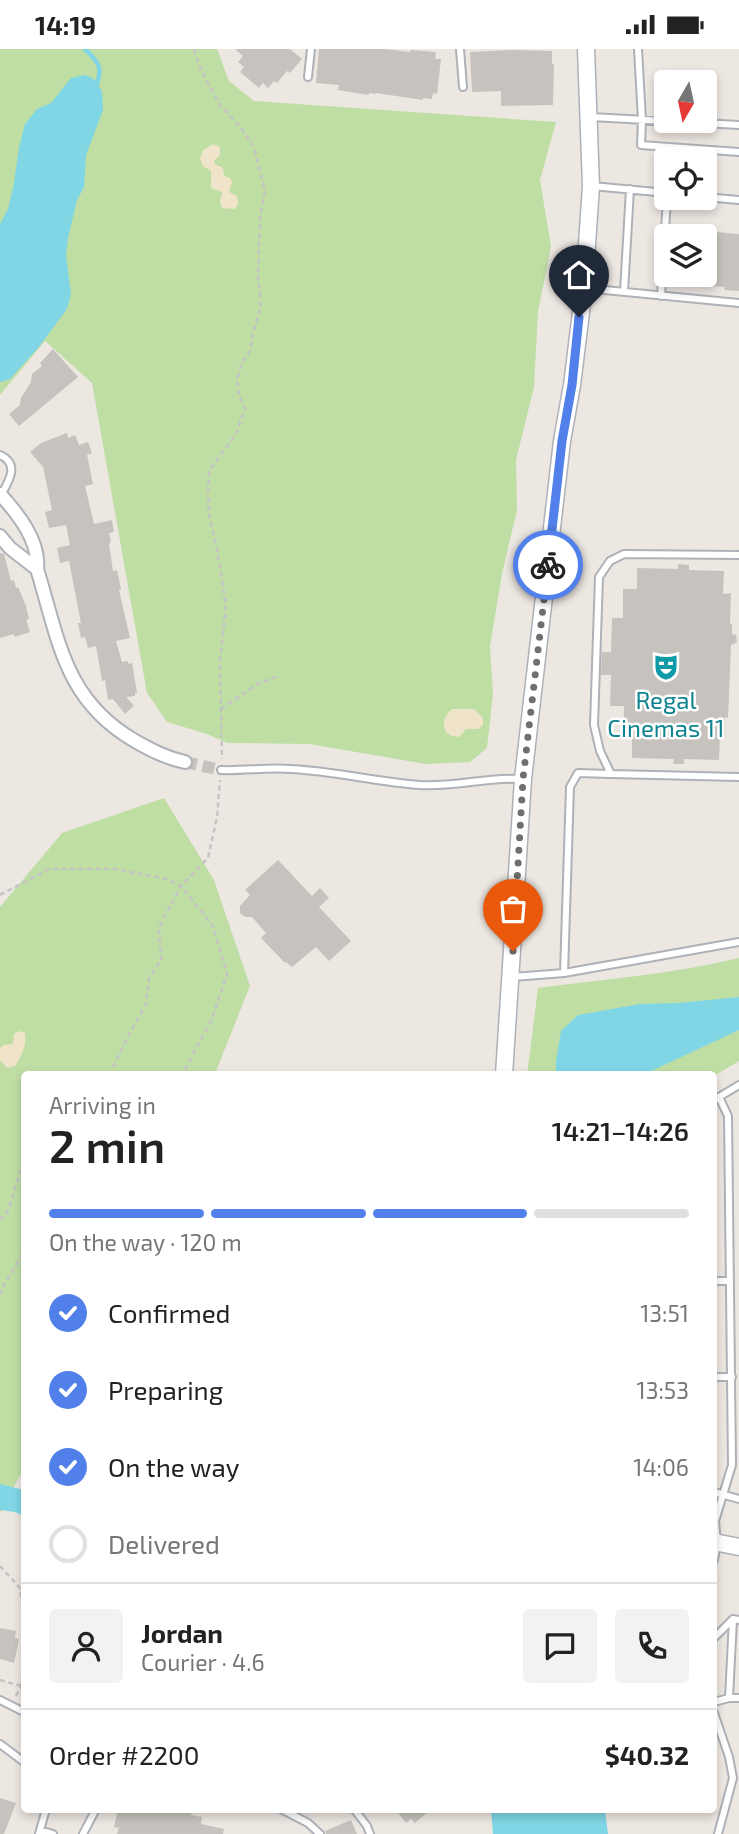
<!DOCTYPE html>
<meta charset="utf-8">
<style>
:root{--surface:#fff;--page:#f2f2f2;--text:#222;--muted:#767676;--line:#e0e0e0;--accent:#5280ea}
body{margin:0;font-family:"Exo 2",sans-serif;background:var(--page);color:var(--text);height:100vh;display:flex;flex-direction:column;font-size:26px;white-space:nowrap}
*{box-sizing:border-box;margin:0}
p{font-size:23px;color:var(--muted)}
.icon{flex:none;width:38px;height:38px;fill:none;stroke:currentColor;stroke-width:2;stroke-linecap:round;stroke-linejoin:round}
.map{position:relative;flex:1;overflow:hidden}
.side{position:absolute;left:21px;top:1022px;width:696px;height:742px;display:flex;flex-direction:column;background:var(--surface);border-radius:7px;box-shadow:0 4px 10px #0003}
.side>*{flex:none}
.needle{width:46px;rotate:189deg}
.tools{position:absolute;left:654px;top:21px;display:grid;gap:14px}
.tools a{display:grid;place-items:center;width:63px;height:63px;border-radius:7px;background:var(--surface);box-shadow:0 4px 10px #0003;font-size:35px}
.pin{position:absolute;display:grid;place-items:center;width:60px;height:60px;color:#fff;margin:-72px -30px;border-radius:50% 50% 50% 0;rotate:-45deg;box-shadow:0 0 7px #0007}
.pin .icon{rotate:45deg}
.courier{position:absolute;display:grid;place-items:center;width:70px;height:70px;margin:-35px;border:5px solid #5280ea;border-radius:50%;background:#fff;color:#222;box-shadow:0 2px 9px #0007}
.summary em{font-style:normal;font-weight:600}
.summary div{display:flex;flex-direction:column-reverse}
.summary{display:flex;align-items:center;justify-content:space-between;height:119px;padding:0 28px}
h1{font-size:46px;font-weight:600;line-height:52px}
.bar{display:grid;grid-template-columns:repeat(4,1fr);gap:10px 7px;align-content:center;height:84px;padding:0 28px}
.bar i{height:9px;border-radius:5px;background:var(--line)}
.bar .on{background:var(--accent)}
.bar p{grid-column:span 4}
.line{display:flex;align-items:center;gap:18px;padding:0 28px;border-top:2px solid var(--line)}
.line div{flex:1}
.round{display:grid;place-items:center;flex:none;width:74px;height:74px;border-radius:7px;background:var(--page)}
ol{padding:0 28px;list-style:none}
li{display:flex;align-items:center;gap:21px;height:77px}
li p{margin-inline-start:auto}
li .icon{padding:7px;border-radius:50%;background:var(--accent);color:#fff;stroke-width:4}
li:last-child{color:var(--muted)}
li i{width:38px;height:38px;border:4px solid var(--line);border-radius:50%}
.status{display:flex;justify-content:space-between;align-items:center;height:49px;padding:0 35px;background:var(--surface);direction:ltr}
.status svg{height:19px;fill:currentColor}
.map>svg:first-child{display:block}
.green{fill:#bfdea4}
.sand{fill:#efe4c9}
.water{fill:#80d6e5}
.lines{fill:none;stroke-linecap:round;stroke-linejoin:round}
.stream{stroke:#80d6e5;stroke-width:4.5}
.building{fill:#c6c2bd}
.minor-tunnel{stroke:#c7c2be;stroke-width:12;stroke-dasharray:12 6;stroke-linecap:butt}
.service-casing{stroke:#aeb1b8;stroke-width:10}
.minor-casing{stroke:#aeb1b8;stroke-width:16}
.tertiary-casing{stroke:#aeb1b8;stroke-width:19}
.path{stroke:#c4c4c4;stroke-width:2.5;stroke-dasharray:5 3.5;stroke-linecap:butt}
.service{stroke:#fff;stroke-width:6}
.minor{stroke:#fff;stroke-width:12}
.tertiary{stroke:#fff;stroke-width:16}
.done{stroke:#716f6d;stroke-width:7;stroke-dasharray:0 12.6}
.route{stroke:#5280ea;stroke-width:9}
.labels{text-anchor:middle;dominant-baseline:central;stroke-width:5;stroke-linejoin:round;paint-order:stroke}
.culture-label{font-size:24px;fill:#0d838f;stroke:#fff}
</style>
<div class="status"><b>14:19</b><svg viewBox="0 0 49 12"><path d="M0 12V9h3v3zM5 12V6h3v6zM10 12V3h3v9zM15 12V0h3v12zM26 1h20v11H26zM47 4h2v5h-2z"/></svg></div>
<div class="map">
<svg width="739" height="1785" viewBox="0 0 739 1785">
<rect width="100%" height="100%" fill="#ede7e2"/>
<path class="green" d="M0 0H217L229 32 254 52 556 73 540 131 551 198 538 263 534 338 516 411 517 461 502 525 490 597 493 645 487 699 470 713 426 715 309 695 227 694 207 685 167 673 147 644 92 334 45 292 0 346Z
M164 749 214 831 250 937 215 1025 24 1026V1419L0 1464V858L62 784Z
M739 909V1012L714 1027V1026H527L538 939C605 930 673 925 739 909Z"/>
<path class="sand" d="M213 95 220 98V106L214 112 215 115 223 119 224 127 230 129 232 133 229 143 237 147 238 155 235 160 222 159 220 152 222 143 211 139V122L203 117 200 110 203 101Z
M452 660H474L483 669V676L478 680H466L459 688 452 687 447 684C441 675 444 667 452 660Z
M20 982 25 984C27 996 21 1008 15 1017L7 1019 0 1011V999L4 996 13 995 14 985Z"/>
<path class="water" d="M85 26 94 30 102 42 103 61 86 106 84 138 77 151 68 189 66 206 71 245 67 260 38 299 10 330 0 333V175L8 160 14 134 19 98 25 75 37 60 51 54 71 29Z
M739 948V981L645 1025H556V1012L561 982 578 966 640 955 678 954Z
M0 1435 24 1441V1467L15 1463 0 1461Z
M491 1761H605L608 1785H493Z"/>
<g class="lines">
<path class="stream" d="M85 0C101 16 103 19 95 41"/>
</g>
<path class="building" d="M235 0H290L302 10 290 24 287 22 277 34 274 32 268 39 263 34 259 39 240 23 244 18 238 13 243 7Z
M319 0H385L410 3V1L436 3 435 10H441L437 45 433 44 432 50 423 49V51L376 44V45L369 44V46L338 41 339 36 316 34Z
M512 1 552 2V15H554L553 56 501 57V42L472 43 470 3Z
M705 182 739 185V242L724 241 725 238 674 234V226H705Z
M53 300 78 328 19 377 9 365 20 356 21 349 31 333 32 325 42 317 40 314Z
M67 384 68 389 75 386 79 396 88 393 92 404 87 406 93 435 85 437 94 475 112 471 114 483 109 484 111 492 109 495 113 522 117 521 121 540 119 541 130 589 116 592 122 613 128 612V615L132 614 137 644H135V647L126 648 134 657 125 665 113 650 108 651 105 631 102 632 96 597 88 599 85 588 81 589 78 574H81L69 512 60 514 57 499 70 496 66 476 49 479 45 463 52 461 43 418 30 403 41 394Z
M0 504 4 505 11 532 14 531 16 539 18 538 26 557 29 570 26 571 30 583 15 588 14 585 0 589Z
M678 515 689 516V521L724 522 723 545 731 544 730 575H732V585L736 586 737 593 731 596 728 669 725 668V688H720L719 711 684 710V715H673L674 710 632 709V688H623L624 657H610L611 626H601L602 603H611L612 569H623V540H637V519L678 520Z
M278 811 312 847 320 839 329 849 319 858 351 892 329 912 316 898 292 918 286 913 285 914 261 889 266 884 252 868H245L240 864V857L250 846 245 841Z
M0 1579 16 1582 15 1589 19 1590 14 1614 0 1610Z
M0 1749 16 1754 4 1785H0Z
M118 1760 192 1762 191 1766 202 1768 201 1775 224 1780 223 1785H117L119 1779 114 1778Z
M395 1760H431L415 1774 411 1770 406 1774Z
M351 1771 357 1785H326L325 1782Z"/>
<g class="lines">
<path class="minor-tunnel" d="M185 713 221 721"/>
<defs>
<path id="service" d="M460 0 463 38
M638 0 642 71 641 96 739 103
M308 28 311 0
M591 68 739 76
M592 137 667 144
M705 148 739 151
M584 239 739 254
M624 243 630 140
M661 247 667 149
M0 406C20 415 9 432 1 446
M739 506 624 505 610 512 599 528 594 676 600 702 611 725 739 728
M221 721C244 722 268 718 291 720 334 722 377 733 420 736 454 738 488 728 522 730
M564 924 570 738 578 724 611 725
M513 928 564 924 739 893
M714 1051 739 1036
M714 1232H730
M714 1328H732
M714 1443 739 1450
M714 1511 717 1494 715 1472 732 1416 728 1067 719 1048
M714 1589 733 1570 739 1571
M729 1649 733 1570
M0 1651 24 1663
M714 1653 729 1649H739
M714 1664 729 1708 733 1729 718 1785
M0 1695 24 1713
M281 1760 308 1774 320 1785
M354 1760 367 1777 370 1785
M40 1781 53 1785
M39 1785 46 1760
M83 1785 96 1760"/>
<path id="minor" d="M0 445C18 465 40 492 37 520 59 591 64 651 135 692 151 701 166 709 185 713
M0 487 10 499 37 520"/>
<path id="tertiary" d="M504 1026 523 730 562 392 572 336 584 239 591 137 586 0
M714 1493 739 1498"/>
</defs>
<use href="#service" class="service-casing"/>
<use href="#minor" class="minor-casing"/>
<use href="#tertiary" class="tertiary-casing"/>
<path class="path" d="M194 0 201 21 220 56 241 79 254 98 265 142 260 166 258 227 261 257 253 284 250 302 242 313 237 330 239 346 245 359 236 385 209 422 208 445 209 466 216 495 226 556 220 611 222 710
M221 660 259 634 278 627
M0 846 49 820H115L167 830 181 837 213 877 227 925 212 970 182 1026
M110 1026 124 995 146 955 149 929 161 911 159 878 181 837 208 809 217 768 220 731
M0 1171 8 1162 24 1110
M0 1246 1 1241 24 1203
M0 1517 20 1539 24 1568
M0 1631 21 1637
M16 1647 21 1637 24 1614"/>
<use href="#service" class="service"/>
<use href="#minor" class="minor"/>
<use href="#tertiary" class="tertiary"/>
</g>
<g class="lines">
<path class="done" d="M513 902 523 730 548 516"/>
<path class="route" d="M548 516 562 392 572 336 579 268"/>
</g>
<defs>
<symbol id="theatre-bare" viewBox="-9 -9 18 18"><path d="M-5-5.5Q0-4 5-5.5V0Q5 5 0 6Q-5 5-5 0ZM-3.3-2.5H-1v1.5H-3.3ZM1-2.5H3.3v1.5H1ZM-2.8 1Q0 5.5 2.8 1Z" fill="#0f9aa8" stroke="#fff" stroke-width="2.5" paint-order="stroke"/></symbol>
</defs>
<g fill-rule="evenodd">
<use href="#theatre-bare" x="647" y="599" width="38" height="38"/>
</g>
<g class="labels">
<g class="culture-label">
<text x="666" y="650">Regal<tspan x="666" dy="28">Cinemas 11</tspan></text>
</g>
</g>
</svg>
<div class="tools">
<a><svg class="needle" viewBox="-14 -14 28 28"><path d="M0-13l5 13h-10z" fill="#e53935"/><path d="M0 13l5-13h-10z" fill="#767676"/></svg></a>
<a><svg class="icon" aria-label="locate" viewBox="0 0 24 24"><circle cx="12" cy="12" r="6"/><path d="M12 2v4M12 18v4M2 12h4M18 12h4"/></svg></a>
<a><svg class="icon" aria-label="layers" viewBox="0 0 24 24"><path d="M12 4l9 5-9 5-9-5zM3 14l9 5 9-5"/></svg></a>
</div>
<div class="pin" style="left:513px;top:902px;background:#ea580c"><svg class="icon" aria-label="bag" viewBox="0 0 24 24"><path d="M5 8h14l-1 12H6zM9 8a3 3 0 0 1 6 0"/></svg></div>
<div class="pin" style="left:579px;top:268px;background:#1f2937"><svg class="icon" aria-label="home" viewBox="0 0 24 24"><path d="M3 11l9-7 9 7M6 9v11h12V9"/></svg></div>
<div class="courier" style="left:548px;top:516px"><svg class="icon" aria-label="bike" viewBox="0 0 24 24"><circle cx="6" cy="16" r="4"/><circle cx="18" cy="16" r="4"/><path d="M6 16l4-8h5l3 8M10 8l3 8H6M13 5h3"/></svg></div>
<section class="side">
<div class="summary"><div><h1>2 min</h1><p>Arriving in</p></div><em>14:21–14:26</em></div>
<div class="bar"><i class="on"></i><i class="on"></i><i class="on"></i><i></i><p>On the way · 120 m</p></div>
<ol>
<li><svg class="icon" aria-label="check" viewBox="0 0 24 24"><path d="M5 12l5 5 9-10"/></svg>Confirmed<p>13:51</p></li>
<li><svg class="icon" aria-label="check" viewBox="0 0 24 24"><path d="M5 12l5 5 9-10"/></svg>Preparing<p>13:53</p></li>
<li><svg class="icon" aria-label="check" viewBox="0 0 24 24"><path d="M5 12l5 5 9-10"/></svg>On the way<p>14:06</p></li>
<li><i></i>Delivered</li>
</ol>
<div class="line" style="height:126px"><a class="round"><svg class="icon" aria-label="person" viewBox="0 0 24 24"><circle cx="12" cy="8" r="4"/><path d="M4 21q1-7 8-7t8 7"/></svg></a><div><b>Jordan</b><p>Courier · 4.6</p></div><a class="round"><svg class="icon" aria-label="chat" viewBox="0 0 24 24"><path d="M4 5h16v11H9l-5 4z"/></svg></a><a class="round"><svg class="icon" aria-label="phone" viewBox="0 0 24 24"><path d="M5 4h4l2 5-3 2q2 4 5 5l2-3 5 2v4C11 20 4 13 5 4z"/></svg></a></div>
<div class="line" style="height:91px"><div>Order #2200</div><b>$40.32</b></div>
</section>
</div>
